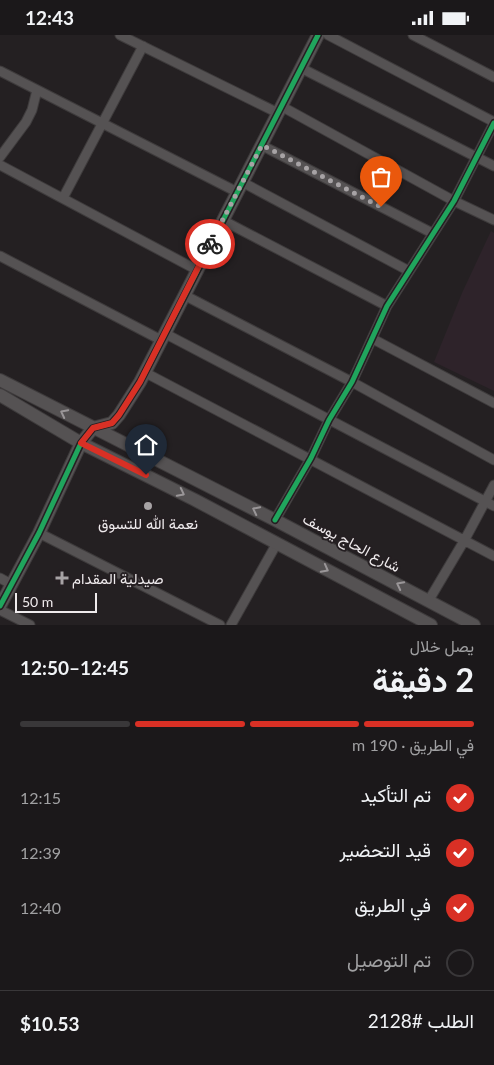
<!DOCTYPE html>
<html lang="ar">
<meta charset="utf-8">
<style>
:root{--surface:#1b181a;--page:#282527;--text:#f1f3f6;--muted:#a0a0a2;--line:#393739;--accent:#d93025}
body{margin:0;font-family:Lato,Vazirmatn,sans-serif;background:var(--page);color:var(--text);direction:rtl;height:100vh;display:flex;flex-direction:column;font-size:19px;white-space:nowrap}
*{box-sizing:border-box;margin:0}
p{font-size:16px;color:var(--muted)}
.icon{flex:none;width:28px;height:28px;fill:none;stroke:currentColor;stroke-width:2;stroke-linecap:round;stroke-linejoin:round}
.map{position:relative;height:590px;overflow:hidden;direction:ltr}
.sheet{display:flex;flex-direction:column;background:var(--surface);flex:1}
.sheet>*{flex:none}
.scale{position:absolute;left:15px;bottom:12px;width:82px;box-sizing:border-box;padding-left:5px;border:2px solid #eeeaec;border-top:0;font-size:14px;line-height:18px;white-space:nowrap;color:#eeeaec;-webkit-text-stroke:4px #251f22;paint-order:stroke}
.pin{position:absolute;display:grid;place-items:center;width:42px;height:42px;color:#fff;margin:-51px -21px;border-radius:50% 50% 50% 0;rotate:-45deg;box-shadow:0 0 5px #0007}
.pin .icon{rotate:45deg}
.courier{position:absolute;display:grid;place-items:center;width:50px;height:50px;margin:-25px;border:4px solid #d93025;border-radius:50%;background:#fff;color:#222;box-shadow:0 1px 6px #0007}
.summary em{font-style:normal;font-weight:700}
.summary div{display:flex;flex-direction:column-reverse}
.summary{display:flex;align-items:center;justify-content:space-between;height:85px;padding:0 20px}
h1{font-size:32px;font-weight:700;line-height:38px}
.bar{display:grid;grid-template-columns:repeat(4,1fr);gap:8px 5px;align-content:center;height:60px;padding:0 20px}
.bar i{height:6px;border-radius:4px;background:var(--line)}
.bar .selected{background:var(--accent)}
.bar p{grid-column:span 4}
.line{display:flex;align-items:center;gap:12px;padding:0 20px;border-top:1px solid var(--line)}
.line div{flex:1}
ol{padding:0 20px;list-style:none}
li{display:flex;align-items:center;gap:15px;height:55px}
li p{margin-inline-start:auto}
li .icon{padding:5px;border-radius:50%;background:var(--accent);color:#fff;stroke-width:4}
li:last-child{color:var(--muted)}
li i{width:28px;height:28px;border:2px solid var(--line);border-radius:50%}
.status{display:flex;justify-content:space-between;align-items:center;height:35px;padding:0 25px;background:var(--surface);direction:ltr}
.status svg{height:14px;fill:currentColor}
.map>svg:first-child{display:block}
.built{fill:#2e232a}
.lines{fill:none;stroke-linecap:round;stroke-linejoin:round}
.street-casing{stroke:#3e3b3c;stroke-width:11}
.secondary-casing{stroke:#3e3b3c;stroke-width:14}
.street{stroke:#555253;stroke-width:9}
.secondary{stroke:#555253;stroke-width:12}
.cycleway-casing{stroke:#251f22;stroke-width:8}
.cycleway{stroke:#20a55d;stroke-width:5}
.oneway{stroke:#9a9698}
.done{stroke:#a7a3a5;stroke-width:5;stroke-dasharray:0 9}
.route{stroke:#d93025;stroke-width:6}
.poi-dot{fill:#a7a3a5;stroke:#251f22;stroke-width:2}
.labels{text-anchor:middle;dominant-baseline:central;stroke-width:4;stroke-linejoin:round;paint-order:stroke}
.poi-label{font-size:15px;fill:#eeeaec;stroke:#251f22}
.street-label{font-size:15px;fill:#eeeaec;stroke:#251f22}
</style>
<div class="status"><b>12:43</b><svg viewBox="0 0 49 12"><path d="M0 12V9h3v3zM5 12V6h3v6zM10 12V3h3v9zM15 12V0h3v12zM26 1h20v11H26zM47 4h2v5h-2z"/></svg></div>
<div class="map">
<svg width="494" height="590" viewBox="0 0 494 590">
<rect width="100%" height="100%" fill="#242022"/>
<path class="built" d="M491 196 494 198V356L434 327 462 258Z"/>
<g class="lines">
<defs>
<path id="street" d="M120 0 278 78
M328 0 494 87
M413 0 494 42
M301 33 494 131
M0 36 237 157
M281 71 454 166 494 185
M261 110 432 198
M0 122 26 87 32 75 37 55
M0 130 197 235
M242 147 409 236
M63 163 143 11
M222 185 387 271
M0 221 161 305
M184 260 352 347 494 425
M164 298 494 471
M373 304 494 368
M144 337 494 521
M275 485 311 423 329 385 352 347 387 271 454 166 494 88
M39 498 220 590
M0 543 11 549
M429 565 464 506 494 450
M0 575 30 590
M231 590 277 508"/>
<path id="secondary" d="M0 345 275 485 474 590
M0 360 81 408 195 465 431 590
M0 571 39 498 81 408 93 393 112 388 119 380 140 347 318 0"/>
</defs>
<use href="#street" class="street-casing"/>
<use href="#secondary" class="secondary-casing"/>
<use href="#street" class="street"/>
<use href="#secondary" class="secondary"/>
<defs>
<path id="cycleway" d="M275 485 311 423 329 385 352 347 387 271 454 166 494 88
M0 571 39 498 81 408 93 393 112 388 119 380 140 347 318 0"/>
</defs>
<use href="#cycleway" class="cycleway-casing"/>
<use href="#cycleway" class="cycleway"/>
</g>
<defs><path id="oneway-chevron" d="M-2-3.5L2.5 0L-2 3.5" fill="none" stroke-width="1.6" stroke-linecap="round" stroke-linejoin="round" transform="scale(1.25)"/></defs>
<g class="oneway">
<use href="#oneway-chevron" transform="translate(64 378) rotate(-153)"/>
<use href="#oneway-chevron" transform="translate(181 458) rotate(27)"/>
<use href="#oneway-chevron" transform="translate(256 475) rotate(-153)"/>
<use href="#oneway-chevron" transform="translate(325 534) rotate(28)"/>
<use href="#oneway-chevron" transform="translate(400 550) rotate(-153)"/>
</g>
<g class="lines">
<path class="done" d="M210 209 262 110 381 172"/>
<path class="route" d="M146 440 81 408 93 393 112 388 119 380 140 347 210 209"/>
</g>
<g class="poi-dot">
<circle cx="148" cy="471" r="5"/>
<path d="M59.5 535.5h5v5h5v5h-5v5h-5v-5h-5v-5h5z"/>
</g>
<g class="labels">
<g class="poi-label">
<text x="148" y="488">نعمة الله للتسوق</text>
<text x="72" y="543" text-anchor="start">صيدلية المقدام</text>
</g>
<g class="street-label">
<text transform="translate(352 507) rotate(28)">شارع الحاج يوسف</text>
</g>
</g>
</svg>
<div class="scale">50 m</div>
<div class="pin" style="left:381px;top:172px;background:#ea580c"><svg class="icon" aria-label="bag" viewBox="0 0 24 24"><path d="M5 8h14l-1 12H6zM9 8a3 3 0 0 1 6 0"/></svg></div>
<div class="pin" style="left:146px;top:440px;background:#1f2937"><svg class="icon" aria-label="home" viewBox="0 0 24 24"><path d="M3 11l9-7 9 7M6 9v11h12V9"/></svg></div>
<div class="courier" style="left:210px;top:209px"><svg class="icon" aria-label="bike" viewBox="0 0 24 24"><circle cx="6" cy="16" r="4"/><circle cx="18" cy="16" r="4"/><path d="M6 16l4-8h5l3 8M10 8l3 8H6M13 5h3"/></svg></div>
</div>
<section class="sheet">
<div class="summary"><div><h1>2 دقيقة</h1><p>يصل خلال</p></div><em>12:45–12:50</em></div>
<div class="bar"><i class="selected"></i><i class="selected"></i><i class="selected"></i><i></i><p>في الطريق · 190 m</p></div>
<ol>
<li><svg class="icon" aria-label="check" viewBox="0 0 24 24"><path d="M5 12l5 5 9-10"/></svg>تم التأكيد<p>12:15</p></li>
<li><svg class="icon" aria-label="check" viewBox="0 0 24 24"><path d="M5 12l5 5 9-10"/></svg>قيد التحضير<p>12:39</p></li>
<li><svg class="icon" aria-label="check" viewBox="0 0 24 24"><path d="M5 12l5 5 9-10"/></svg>في الطريق<p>12:40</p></li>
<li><i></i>تم التوصيل</li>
</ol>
<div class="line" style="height:65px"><div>الطلب #2128</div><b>$10.53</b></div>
</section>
